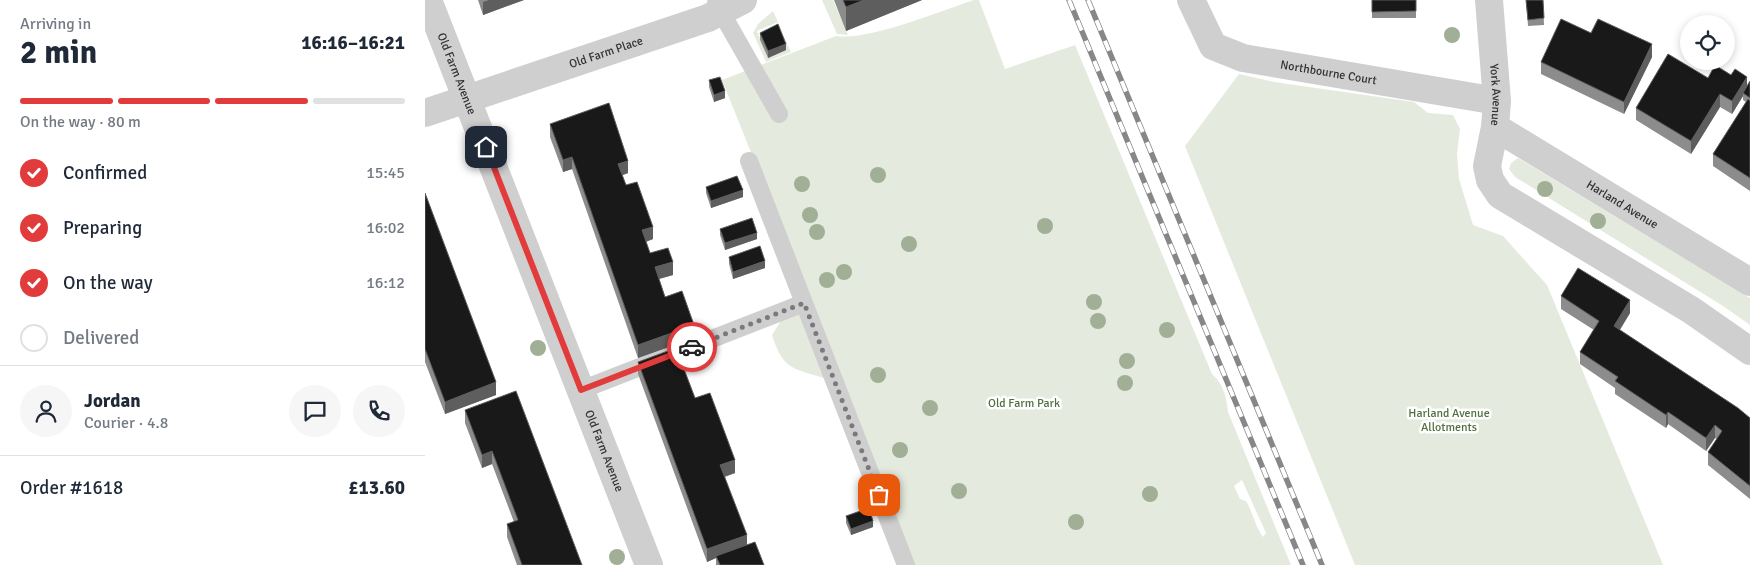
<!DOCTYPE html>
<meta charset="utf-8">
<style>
:root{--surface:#fff;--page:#f6f6f7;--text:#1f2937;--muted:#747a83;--line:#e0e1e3;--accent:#e23b3b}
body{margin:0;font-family:Signika,sans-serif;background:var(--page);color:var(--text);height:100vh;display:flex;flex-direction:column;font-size:19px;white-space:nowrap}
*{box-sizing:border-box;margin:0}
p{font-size:16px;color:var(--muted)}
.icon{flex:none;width:28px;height:28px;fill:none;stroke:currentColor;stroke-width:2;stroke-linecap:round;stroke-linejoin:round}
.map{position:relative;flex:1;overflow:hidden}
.panel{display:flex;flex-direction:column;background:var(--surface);width:425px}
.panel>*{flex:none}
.buttons{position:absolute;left:1255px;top:15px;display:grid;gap:10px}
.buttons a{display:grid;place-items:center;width:55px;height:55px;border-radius:50%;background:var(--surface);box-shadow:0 2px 8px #0003;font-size:25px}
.pin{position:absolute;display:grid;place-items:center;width:42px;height:42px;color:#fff;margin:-21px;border-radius:10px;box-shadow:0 2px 8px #0006}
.courier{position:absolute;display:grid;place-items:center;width:50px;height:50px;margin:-25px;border:4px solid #e23b3b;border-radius:50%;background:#fff;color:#222;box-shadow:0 1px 6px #0007}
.head em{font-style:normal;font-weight:800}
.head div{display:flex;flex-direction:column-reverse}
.head{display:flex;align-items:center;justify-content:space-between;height:85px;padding:0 20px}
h1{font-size:32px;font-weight:800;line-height:38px}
.bar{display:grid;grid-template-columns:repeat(4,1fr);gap:8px 5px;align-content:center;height:60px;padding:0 20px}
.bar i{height:6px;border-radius:4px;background:var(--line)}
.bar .active{background:var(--accent)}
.bar p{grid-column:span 4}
.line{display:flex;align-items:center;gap:12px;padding:0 20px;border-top:1px solid var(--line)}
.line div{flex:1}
.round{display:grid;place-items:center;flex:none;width:52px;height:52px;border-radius:26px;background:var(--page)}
ol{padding:0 20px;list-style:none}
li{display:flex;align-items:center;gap:15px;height:55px}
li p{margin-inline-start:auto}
li .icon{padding:5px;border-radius:50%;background:var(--accent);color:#fff;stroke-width:4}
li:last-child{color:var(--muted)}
li i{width:28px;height:28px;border:2px solid var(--line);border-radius:50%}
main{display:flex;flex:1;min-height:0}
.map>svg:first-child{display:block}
.green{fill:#e4ebde;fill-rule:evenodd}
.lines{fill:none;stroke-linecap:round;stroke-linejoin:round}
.service{stroke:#cfcfcf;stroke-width:18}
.minor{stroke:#cfcfcf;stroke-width:28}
.rail-casing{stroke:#878787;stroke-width:5.5}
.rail{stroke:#fff;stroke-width:4;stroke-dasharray:11;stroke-linecap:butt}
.tree{fill:#a0af95}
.wall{fill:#8c8c8c}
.shaded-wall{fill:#5e5e5e}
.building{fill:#191919;stroke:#5e5e5e}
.done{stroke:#7a7a7a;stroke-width:5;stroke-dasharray:0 9}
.route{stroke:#e23b3b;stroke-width:6}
.labels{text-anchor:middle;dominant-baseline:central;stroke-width:5;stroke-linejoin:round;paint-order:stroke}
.street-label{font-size:12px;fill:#323232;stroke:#fff}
.park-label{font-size:12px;fill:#526e3f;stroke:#fff}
</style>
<main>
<section class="panel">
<div class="head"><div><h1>2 min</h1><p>Arriving in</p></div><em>16:16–16:21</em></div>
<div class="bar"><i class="active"></i><i class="active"></i><i class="active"></i><i></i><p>On the way · 80 m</p></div>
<ol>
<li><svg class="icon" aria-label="check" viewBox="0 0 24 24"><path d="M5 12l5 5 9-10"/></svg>Confirmed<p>15:45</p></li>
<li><svg class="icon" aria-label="check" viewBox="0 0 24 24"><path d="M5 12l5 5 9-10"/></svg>Preparing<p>16:02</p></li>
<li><svg class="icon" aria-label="check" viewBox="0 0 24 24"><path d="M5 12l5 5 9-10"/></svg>On the way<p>16:12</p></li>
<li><i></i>Delivered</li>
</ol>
<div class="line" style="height:90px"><a class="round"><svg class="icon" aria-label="person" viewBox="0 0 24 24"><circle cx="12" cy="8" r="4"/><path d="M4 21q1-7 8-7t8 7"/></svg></a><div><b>Jordan</b><p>Courier · 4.8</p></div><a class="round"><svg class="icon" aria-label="chat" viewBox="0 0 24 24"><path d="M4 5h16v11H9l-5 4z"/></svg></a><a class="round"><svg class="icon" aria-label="phone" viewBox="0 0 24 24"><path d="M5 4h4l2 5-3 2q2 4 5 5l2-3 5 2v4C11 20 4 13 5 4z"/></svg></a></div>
<div class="line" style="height:65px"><div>Order #1618</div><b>£13.60</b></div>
</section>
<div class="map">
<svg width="1325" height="565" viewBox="0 0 1325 565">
<rect width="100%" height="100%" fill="#fff"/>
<path class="green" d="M397 0H408L423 35 412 34Z
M549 0H554L580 69 650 45 787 374C798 383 802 398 803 412L866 565H489L399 378C366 368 358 369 347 335L357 319 383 295 297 80 411 36C444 41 515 11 549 0ZM817 480 841 533 838 537C830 526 828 513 821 501L815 499 809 486Z
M348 11 353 22 332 31 343 58 354 34 357 33 366 52 341 62 328 33 333 24Z
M814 74 849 82 989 102 1003 113 1028 115 1035 129 1032 154 1034 179 1048 225 1078 236 1122 285 1238 565H930L760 146Z
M1093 158 1325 298V325L1298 306 1090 177 1084 169 1086 163Z"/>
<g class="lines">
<path class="service" d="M291 3 354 114
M379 303 481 565
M156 390 379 303 324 161"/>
<g class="minor">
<path id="s1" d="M3 0 224 565"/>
<path id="s2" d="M766 0 788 46 818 58 1072 101"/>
<path id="s3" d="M1064 0 1072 101 1070 127 1062 166 1065 180 1075 195 1266 310 1325 351"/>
<path id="s4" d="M0 113 283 18 318 0"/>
<path id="s5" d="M1070 127 1325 282"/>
</g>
<defs>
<path id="rail" d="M644 0 878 565
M663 0 897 565"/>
</defs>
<use href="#rail" class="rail-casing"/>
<use href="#rail" class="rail"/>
</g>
<g class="tree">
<circle cx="1027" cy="35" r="8"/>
<circle cx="453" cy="175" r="8"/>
<circle cx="377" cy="184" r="8"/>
<circle cx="1120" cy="189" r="8"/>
<circle cx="385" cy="215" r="8"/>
<circle cx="1173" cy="221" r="8"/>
<circle cx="620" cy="226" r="8"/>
<circle cx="392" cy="232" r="8"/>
<circle cx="484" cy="244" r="8"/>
<circle cx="419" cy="272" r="8"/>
<circle cx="402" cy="280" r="8"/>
<circle cx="669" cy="302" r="8"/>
<circle cx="673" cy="321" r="8"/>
<circle cx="742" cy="330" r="8"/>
<circle cx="113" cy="348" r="8"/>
<circle cx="702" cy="361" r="8"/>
<circle cx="453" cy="375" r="8"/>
<circle cx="700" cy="383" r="8"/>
<circle cx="505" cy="408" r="8"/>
<circle cx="475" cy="450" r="8"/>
<circle cx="534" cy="491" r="8"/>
<circle cx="725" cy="494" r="8"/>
<circle cx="651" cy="522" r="8"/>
<circle cx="192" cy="557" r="8"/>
</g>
<path class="wall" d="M53 0H99L58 15Z
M409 0H497L421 31Z
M947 0H991V18H947Z
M1101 0H1118L1119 25 1103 26Z
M335 33 361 50 343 58 335 40Z
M1227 57 1199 114 1116 74V62Z
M1306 75 1322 86 1325 81V191L1288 166V154L1321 102 1318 100V96L1307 114 1295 107 1266 154 1211 120V108L1283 78Z
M284 80 300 98 289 102 284 87Z
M125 124 203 173 197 175 201 185 228 239 221 242 225 253 248 275 234 279 240 297 269 338 213 358 147 169 138 172 125 137Z
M281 187 318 197 286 208 281 193Z
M0 193 71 395 20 414 0 362Z
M295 229 332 239 300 250 295 235Z
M304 257 340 268 308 279 304 264Z
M1136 296 1205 313 1195 330 1325 418V499L1283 465V452L1292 439 1290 438 1281 451 1243 424 1241 428 1190 394V388L1155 364V352L1169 330 1136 309Z
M213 362 270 398 310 473 300 477 322 545 339 565H291V558L282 562 213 374Z
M40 410 157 565H92L82 537V524L89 522 67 464 57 468 40 423Z
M421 516 448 527 426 535 421 523Z"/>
<path class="shaded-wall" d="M64 0H99L58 15V2Z
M439 0H497L421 31V7Z
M361 44V50L343 58V51Z
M1227 44V57L1199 114V102Z
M1322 77V89L1318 93V96L1307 114V101Z
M300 91V98L289 102V95Z
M1295 94V107L1266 154V141Z
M147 157V169L138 172V160Z
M203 161V173L193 177V164Z
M318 190V197L286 208V201Z
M228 227V239L217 243V230Z
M332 233V239L300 250V243Z
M340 261V268L308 279V272Z
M248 262V275L230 280V267Z
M1205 300V313L1189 339V326Z
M269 325V338L213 358V345Z
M71 382V395L20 414V402Z
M1243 412V424L1241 428V415Z
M1290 425V438L1281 451V438Z
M67 451V464L57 468V455Z
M310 460V473L295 478V465Z
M448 521V527L426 535V529Z
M322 535V548L291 556V558L282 562V549Z"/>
<path class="building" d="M418 0H439L421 7Z
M947 0H991V11L947 12Z
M1101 0H1118L1119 18 1103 20Z
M1136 19 1166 33 1173 19 1227 44 1199 102 1116 62Z
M353 24 361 44 343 51 335 33Z
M1243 54 1283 78 1290 65 1306 75 1310 69 1322 77 1307 101 1295 94 1266 141 1211 108Z
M295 77 300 91 289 95 284 80Z
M1325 81V98L1318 93Z
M1323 99 1325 101V178L1288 154Z
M184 103 203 161 193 164 201 185 212 182 228 227 217 230 225 253 243 248 248 262 230 267 240 297 257 291 269 325 213 345 147 157 138 160 125 124Z
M312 176 318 190 286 201 281 187Z
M0 193 71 382 20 402 0 349Z
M327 218 332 233 300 243 295 229Z
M335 246 340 261 308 272 304 257Z
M1153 268 1205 300 1189 326 1313 408 1325 418V486L1283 452 1297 431 1290 425 1281 438 1243 412 1241 415 1190 381 1193 377 1155 352 1174 321 1136 296Z
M251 348 270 398 285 393 310 460 295 465 322 535 282 549 213 362Z
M91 391 157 565H97L82 524 93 520 67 451 57 455 40 410Z
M444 508 448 521 426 529 421 516Z
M330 542 339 565H295L291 556Z"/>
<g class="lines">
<path class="done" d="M267 347 379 303 454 495"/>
<path class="route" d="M61 147 156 390 267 347"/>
</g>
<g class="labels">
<g class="street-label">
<text stroke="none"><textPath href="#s4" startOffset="191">Old Farm Place</textPath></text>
<text stroke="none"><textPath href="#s2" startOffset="170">Northbourne Court</textPath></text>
<text stroke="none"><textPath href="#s1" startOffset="79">Old Farm Avenue</textPath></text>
<text stroke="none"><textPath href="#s3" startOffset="95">York Avenue</textPath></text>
<text stroke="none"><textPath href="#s5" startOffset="149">Harland Avenue</textPath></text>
<text stroke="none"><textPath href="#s1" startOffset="484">Old Farm Avenue</textPath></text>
</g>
<g class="park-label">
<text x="599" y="403">Old Farm Park</text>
<text x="1024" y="413">Harland Avenue<tspan x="1024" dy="14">Allotments</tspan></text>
</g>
</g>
</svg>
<div class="buttons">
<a><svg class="icon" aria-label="locate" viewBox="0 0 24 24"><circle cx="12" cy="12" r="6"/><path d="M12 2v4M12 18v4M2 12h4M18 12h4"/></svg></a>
</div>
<div class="pin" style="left:454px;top:495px;background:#ea580c"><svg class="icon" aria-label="bag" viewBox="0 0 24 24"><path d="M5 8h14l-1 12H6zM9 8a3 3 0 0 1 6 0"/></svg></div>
<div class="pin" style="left:61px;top:147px;background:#1f2937"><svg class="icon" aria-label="home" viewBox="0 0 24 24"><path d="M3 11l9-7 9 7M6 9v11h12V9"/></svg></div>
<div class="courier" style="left:267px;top:347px"><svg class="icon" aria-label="car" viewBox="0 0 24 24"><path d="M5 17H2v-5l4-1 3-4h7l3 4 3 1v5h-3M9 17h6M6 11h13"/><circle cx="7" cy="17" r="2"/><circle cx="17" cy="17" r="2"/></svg></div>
</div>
</main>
